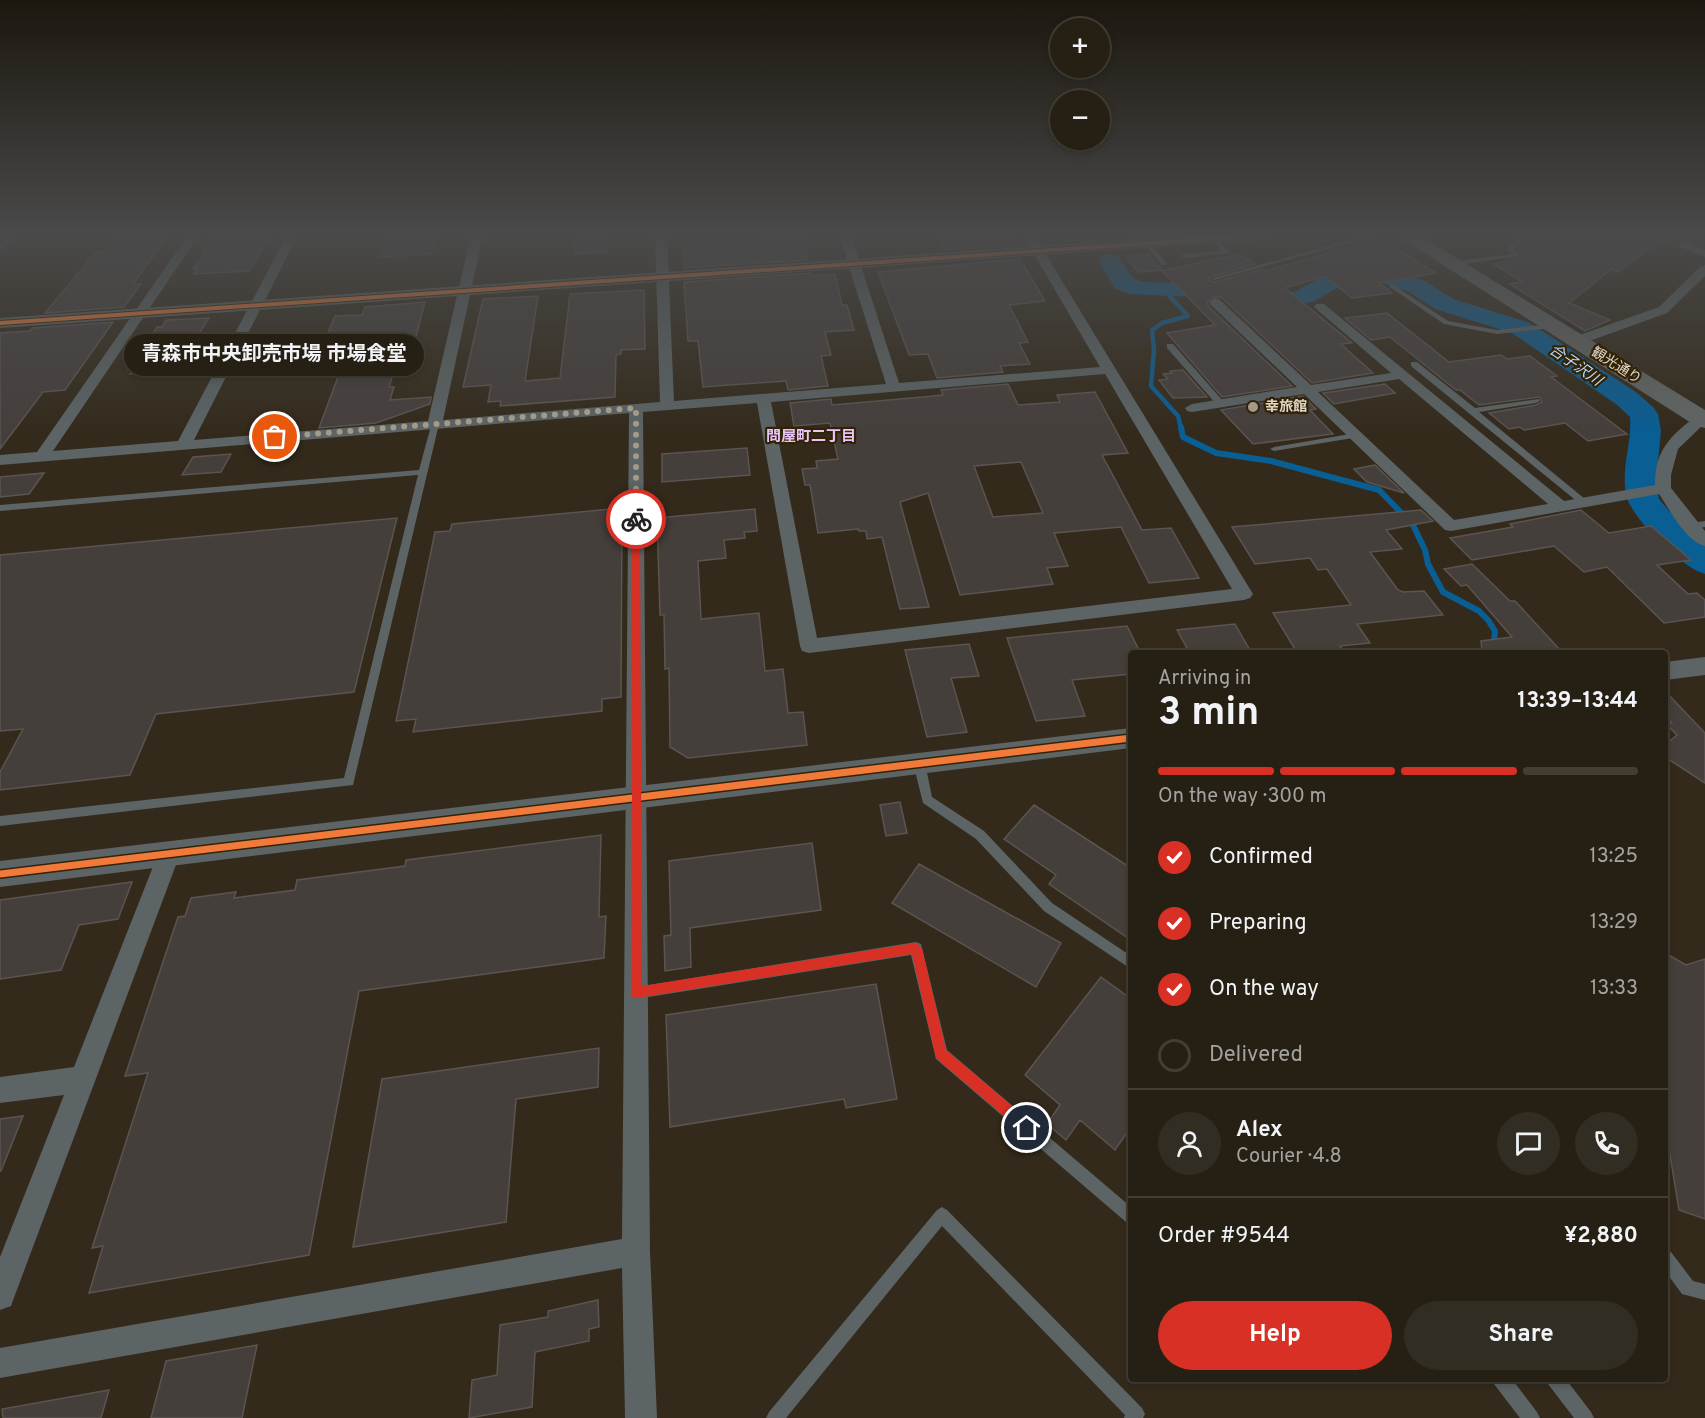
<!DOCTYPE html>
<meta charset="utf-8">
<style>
:root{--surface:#262014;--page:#322d22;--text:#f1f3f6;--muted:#a4a3a0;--line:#423e34;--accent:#d93025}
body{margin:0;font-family:Overpass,"Noto Sans JP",sans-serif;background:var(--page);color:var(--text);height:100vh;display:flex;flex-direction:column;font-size:22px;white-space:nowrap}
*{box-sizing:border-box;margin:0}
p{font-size:20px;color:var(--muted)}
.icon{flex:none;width:33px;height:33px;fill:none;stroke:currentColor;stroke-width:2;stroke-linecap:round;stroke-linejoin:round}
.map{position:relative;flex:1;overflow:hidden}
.details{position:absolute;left:1128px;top:650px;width:540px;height:732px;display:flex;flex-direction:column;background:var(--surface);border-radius:6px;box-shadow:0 3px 9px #0003,0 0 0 2px var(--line)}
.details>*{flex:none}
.tools{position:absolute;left:1050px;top:18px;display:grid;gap:12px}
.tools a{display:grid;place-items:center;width:60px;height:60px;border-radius:50%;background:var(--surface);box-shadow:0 3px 9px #0003,0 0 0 2px var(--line);font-size:30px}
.pin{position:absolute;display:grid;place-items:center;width:51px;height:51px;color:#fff;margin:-26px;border:3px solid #fff;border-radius:50%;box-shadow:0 2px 6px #0007}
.courier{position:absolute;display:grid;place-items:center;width:60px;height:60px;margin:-30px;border:4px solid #d93025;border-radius:50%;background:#fff;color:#222;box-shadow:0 2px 8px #0007}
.bubble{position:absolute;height:42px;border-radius:21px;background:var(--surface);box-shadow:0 3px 9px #0003,0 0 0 2px var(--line);font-size:20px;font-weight:700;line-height:42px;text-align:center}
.head em{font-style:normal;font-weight:700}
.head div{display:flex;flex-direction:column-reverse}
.head{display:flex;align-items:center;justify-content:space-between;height:102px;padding:0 30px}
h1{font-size:39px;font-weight:700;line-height:45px}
.bar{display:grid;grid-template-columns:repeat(4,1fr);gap:9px 6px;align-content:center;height:72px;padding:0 30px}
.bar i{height:8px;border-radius:4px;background:var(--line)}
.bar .on{background:var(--accent)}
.bar p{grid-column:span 4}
.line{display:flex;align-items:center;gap:15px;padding:0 30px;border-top:2px solid var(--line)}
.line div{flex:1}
.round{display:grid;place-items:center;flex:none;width:63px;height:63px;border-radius:32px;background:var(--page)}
ol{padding:0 30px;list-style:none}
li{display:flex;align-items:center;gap:18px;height:66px}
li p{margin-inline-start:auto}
li .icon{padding:6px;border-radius:50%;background:var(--accent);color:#fff;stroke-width:4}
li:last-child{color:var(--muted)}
li i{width:33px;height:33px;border:3px solid var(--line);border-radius:50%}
.action{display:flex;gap:12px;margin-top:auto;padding:12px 30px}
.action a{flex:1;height:69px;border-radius:36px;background:var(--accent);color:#fff;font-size:24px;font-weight:700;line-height:69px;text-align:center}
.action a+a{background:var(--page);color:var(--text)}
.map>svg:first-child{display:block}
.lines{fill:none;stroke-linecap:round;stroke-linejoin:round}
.stream-far1{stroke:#095e94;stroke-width:4.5}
.stream{stroke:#095e94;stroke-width:6}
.river{fill:#095e94;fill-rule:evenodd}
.building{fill:#453f3c;stroke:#5b5451;stroke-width:1.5;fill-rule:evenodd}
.service{fill:#5c6465;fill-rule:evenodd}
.minor{fill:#5c6465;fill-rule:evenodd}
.tertiary{fill:#5c6465;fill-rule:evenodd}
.trunk{fill:#616664;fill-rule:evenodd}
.cycleway-far1-casing{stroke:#322307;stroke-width:6}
.cycleway-casing{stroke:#322307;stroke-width:10}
.cycleway-far1{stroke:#f17a3a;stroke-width:4}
.cycleway{stroke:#f17a3a;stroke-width:7}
.route{fill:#d93025}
.done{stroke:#a39a8a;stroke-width:6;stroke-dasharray:0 10.8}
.poi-dot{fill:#a39a8a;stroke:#322307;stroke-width:2}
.labels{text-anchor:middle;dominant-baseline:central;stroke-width:4.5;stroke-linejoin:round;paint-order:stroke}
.far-street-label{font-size:14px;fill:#e0d6c6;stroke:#322307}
.far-poi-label{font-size:14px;font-weight:bold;fill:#e0d6c6;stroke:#322307;text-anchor:start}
.far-water-label{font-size:15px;font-style:italic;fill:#b5dafc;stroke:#322307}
.far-neighbourhood-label{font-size:15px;font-weight:bold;fill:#e9c4f7;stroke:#322307}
</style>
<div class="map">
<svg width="1705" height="1418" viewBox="0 0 1705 1418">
<rect width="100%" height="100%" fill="#332a1b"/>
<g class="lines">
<path class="stream-far1" d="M1164 290 1188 316 1162 323 1152 330 1154 349 1151 386 1178 416 1181 428"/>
<path class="stream" d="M1181 427 1183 437 1216 453 1271 461 1379 490 1413 525 1425 550 1428 564 1443 592 1479 611 1488 620 1495 631 1493 652"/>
<path class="river" d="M1110 254 1118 256 1133 278 1142 282 1220 284 1279 296 1297 291 1337 268 1362 265 1391 270 1425 281 1453 299 1530 323 1636 392 1654 408 1658 414 1661 431 1656 482 1659 499 1678 521 1705 545V574C1682 568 1640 525 1629 503 1626 498 1625 491 1625 485 1623 463 1632 440 1630 417L1616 404 1512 333 1435 309 1407 291 1379 282 1350 280 1315 301 1279 310 1220 298 1129 294 1115 288 1098 261 1102 256Z"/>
</g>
<path class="building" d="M120 235H169L133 284H141L124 307 45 313 96 252H107Z
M215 235H270L249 271 194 274 198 268 193 269Z
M437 235 431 254 379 257 387 237Z
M577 235H608L607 252 574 254Z
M762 235H802L808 260 684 268 683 247 763 242Z
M939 235H1007L1013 246 945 250Z
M1535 235 1552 239 1556 235 1676 237 1650 247 1618 272 1612 269 1569 303 1610 320 1585 331 1510 284 1522 282 1494 264 1521 257V252L1517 248Z
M1385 241 1436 273 1379 283 1392 293 1352 298 1325 276 1285 288 1352 343 1341 344 1373 373 1312 383 1221 297 1216 296 1207 302 1209 307 1292 386 1222 397 1167 333 1215 325 1162 271 1238 254 1255 264 1208 278 1210 281 1216 282 1262 269 1266 271 1349 247Z
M1149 254 1162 270 1138 272 1126 256Z
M1020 259 1045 301 1009 305 1028 342 1019 343 1030 364 1000 366 1003 372 937 378 928 354 909 355 878 272Z
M811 273 812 276 835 274 842 305H847L854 330 825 332 831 355 821 356 828 386 788 390 786 381 703 387 698 341H688L684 282Z
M644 290 645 349 621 350V354L616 355 615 397 500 406 501 401 488 402 491 385 463 387 483 299 538 296 525 381 560 378 570 294Z
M425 302 412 352 400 353 389 387H394L390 400 431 397 430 404 376 423 319 428 348 350 251 357 261 337 328 333 335 316 362 315 365 307Z
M1387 313 1449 362 1501 355 1507 359 1530 356 1557 376 1551 377 1627 434 1588 441 1565 423 1524 430 1520 427 1509 429 1489 413 1536 405 1542 402 1540 397 1479 405 1460 390H1456L1390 337 1371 340 1345 318Z
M209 318 175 371 130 374 133 370H128L157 327H162L166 320Z
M113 322 65 390 43 392 0 449V333L30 331 32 328Z
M1183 370 1207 397 1173 398 1159 380 1168 379 1163 374 1172 373 1170 371Z
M1008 384 1018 405 1060 402 1057 395 1095 392 1128 453 1102 455 1142 530 1171 528 1199 578 1149 583 1121 527 1054 533 1068 566 1047 568 1053 584 960 595 928 493 900 502 929 607 900 609 882 537 867 539 866 531H859L858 529 818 533 810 485H805L802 469 817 468 816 461 838 459 830 423 794 426 790 403 831 399 832 405 923 397 943 395 941 390ZM1021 462 1043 513 993 517 974 466Z
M1385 384 1395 393 1334 404 1323 393Z
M1303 396 1316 409 1310 410 1333 434 1253 444 1221 410Z
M747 448 750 475 662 482V454Z
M231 454 221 472 182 475 193 457Z
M1375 465 1404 493 1367 482 1354 469Z
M44 473 29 494 0 497V477Z
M611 509V516L622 515 621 697 602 699V711L413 732 416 719 396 721 435 532 450 531 452 524Z
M755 509 757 531 744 532 745 538 724 540 726 558 698 561 701 619 759 613 765 671 783 669 788 713 803 712 807 745 688 758 670 747 669 668 665 669 664 615H660L657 518Z
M1421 510 1433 521 1386 530 1402 549 1370 552 1398 590 1403 592 1424 591 1443 615 1357 624 1370 643 1340 646 1344 652H1312L1310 649 1296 651 1273 613 1351 605 1327 569 1318 570 1310 558 1255 564 1232 527Z
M1581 510 1609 533 1651 526 1691 560 1657 565 1688 594 1697 593 1705 600V617L1664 623 1607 567 1584 572 1554 546 1472 560 1450 538 1513 527 1510 524Z
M397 518 354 692 156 714 130 775 0 790V772L23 729 0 731V555Z
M1472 564 1510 601H1515L1562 652H1482L1481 641 1512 637 1467 585 1461 586 1444 569Z
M1235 624 1251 652H1189L1177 630Z
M1127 626 1140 652H1131V674L1072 680 1085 716 1036 721 1007 638Z
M969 644 979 676 951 678 967 732 927 737 905 650Z
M1665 691 1705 733V783L1665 757V745L1677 735 1666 724 1672 723 1665 716Z
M900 802 907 833 886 836 880 805Z
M1034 805 1131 868V940L1049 884 1056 875 1004 839Z
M601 835 599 917 606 916 604 958 359 991 309 1255 89 1293 103 1246 92 1248 148 1073 125 1076 178 917 185 916 191 898 236 892 234 898 295 890 297 880 405 866 406 860Z
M812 843 821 910 690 928 691 967 665 971 664 936 671 935 669 861Z
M919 864 1061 943 1036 987 892 903Z
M132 882 118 919 79 925 61 970 0 979V900Z
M1665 953 1686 965 1705 959V1219L1679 1210 1665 1125Z
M1101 977 1131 999V1127L1115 1150 1080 1120 1066 1140 1047 1124 1060 1105 1025 1075Z
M876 984 897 1099 846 1108 844 1099 670 1127 666 1015Z
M599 1048 598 1087 516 1099 506 1222 353 1247 382 1079Z
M23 1116 1 1171H0V1119Z
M598 1300 599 1327 589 1329V1341L535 1352 532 1407 469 1418 472 1380 497 1375 500 1325 548 1317V1311Z
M257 1345 242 1418H151L166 1361Z
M109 1390 101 1418H3L2 1409Z"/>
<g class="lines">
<path class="service" d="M1367 235H1378L1215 280 1210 279Z
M1524 235H1532L1513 248 1519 254V256L1451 266 1448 264 1451 262 1512 254 1506 248Z
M1215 237 1229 251V253L1184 258 1181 256 1184 254 1222 251 1212 239Z
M1146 243H1150L1166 263V265H1162L1146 245Z
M1392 284 1448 321 1497 330 1551 324 1554 326 1551 328 1497 334 1444 324 1390 287V285Z
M1167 344H1173L1223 401V405H1217L1167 348Z
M1411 362H1417L1475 408 1539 399 1540 401 1536 403 1479 412 1585 499V503H1579L1411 366Z
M432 422H438L439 424 353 785 0 826V816L344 778 418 475 0 511V505L419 470Z
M1356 433H1359V437L1274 451 1270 449 1274 447Z
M1705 521V527L1690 529 1686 526 1690 523Z
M919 759 923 760 925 763 932 797 984 831 1052 903 1131 956V969L1044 911 976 839 923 803 913 763 915 760Z
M916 942 921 944 922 948 947 1050 1131 1207V1225L1126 1222 936 1059 911 955 636 999 631 997 629 993 631 989 636 987Z
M942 1207 947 1210 1142 1408 1145 1414 1143 1418H1124L1125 1415 942 1226 786 1418H766L769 1412 937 1210Z
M1665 1250 1671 1252 1693 1281 1705 1284V1300L1682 1294 1665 1271Z
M1492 1378H1511L1537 1412 1540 1418H1520L1494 1384Z
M1546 1378H1565L1591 1412 1594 1418H1574L1548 1384Z"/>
<path class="minor" d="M188 235H199L53 451 178 441 287 235H298L194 440 428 421 471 235H483L443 420 660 402 655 235H667L674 401 886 384 839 235H851L899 383 1100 367 1023 235H1034L1253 594 1250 598 1244 600 809 653 802 651 800 646 757 403 643 412 650 1251 657 1418H625L622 1268 0 1378V1348L622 1239 629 413 0 465V455L37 452ZM1105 374 1232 589 817 638 771 402Z
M1689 235H1701L1692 244 1705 250V257L1680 247V243Z
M1705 265V276L1667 313 1581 344H1571L1569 341 1571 338 1659 307 1701 266Z
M1215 298 1219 299 1311 385 1391 373 1314 307 1316 304H1324L1564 501 1655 485C1655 449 1670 437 1696 416H1705V423L1678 449 1671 475V488L1705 531V546C1685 541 1670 510 1659 494L1451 531 1445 530 1304 394 1192 412 1187 411 1185 408 1192 404 1297 387 1211 305 1209 302ZM1399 379 1548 504 1454 520 1318 392Z
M169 844 177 847 180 854 15 1295 11 1306 0 1310V1257L64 1095 0 1103V1077L74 1067 158 854 161 847Z"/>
<path class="tertiary" d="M16 235 5 248 0 249 1 235Z
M1199 235H1276L1269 239 0 328V318Z
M1705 657V675L1665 680V662Z
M1131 728V748L0 887V861Z"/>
<path class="trunk" d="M1396 235H1419L1705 410V428L1696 426Z"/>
<defs>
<path id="cycleway-far1" d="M0 323 1269 235"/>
<path id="cycleway" d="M0 874 1131 738"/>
</defs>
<use href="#cycleway-far1" class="cycleway-far1-casing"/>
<use href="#cycleway" class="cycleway-casing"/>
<use href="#cycleway-far1" class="cycleway-far1"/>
<use href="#cycleway" class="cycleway"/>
</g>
<linearGradient id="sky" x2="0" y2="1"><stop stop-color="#1c170f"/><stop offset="0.54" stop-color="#4a4a4a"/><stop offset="1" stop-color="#4a4a4a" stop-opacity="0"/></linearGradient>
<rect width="1705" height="434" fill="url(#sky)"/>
<path class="route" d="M636 517 640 519 642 986 916 943 922 948 946 1050 1032 1123 1034 1128 1032 1132 1027 1134 1023 1132 936 1058 912 954 636 998 632 997V519Z"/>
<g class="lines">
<path class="done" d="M275 437 636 408V519"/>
</g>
<circle class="poi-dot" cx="1253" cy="407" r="6"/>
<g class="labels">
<g class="far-street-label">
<text transform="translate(1616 366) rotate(32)">観光通り</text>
</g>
<g class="far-poi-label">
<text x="1265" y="407">幸旅館</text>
</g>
<g class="far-water-label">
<text transform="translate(1575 366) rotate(35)">合子沢川</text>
</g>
<g class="far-neighbourhood-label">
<text x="811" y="437">問屋町二丁目</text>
</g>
</g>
</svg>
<div class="tools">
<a>+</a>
<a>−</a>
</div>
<div class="pin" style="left:275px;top:437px;background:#ea580c"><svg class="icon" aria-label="bag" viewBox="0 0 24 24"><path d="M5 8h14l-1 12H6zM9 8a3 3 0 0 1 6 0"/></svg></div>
<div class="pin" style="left:1027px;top:1128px;background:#1f2937"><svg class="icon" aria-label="home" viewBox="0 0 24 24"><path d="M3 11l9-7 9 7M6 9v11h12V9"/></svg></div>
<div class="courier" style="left:636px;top:519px"><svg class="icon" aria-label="bike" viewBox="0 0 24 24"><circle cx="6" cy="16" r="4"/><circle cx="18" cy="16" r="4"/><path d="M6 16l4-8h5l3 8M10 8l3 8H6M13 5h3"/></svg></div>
<div class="bubble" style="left:124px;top:334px;width:300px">青森市中央卸売市場 市場食堂</div>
<section class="details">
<div class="head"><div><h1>3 min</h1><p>Arriving in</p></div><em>13:39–13:44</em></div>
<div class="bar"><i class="on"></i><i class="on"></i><i class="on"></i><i></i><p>On the way · 300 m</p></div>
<ol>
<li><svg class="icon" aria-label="check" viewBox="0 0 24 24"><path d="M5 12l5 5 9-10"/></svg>Confirmed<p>13:25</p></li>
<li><svg class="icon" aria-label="check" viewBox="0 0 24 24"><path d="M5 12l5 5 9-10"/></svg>Preparing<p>13:29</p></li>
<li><svg class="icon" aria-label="check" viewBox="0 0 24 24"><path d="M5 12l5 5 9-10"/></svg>On the way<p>13:33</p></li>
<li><i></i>Delivered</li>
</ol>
<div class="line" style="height:108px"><a class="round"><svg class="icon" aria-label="person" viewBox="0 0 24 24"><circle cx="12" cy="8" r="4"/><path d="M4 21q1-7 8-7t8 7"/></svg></a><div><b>Alex</b><p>Courier · 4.8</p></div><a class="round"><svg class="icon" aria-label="chat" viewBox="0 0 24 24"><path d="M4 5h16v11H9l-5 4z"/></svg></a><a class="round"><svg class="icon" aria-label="phone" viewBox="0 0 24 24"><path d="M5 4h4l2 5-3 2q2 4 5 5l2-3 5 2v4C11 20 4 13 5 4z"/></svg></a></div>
<div class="line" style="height:78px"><div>Order #9544</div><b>¥2,880</b></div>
<div class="action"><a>Help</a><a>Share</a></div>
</section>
</div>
